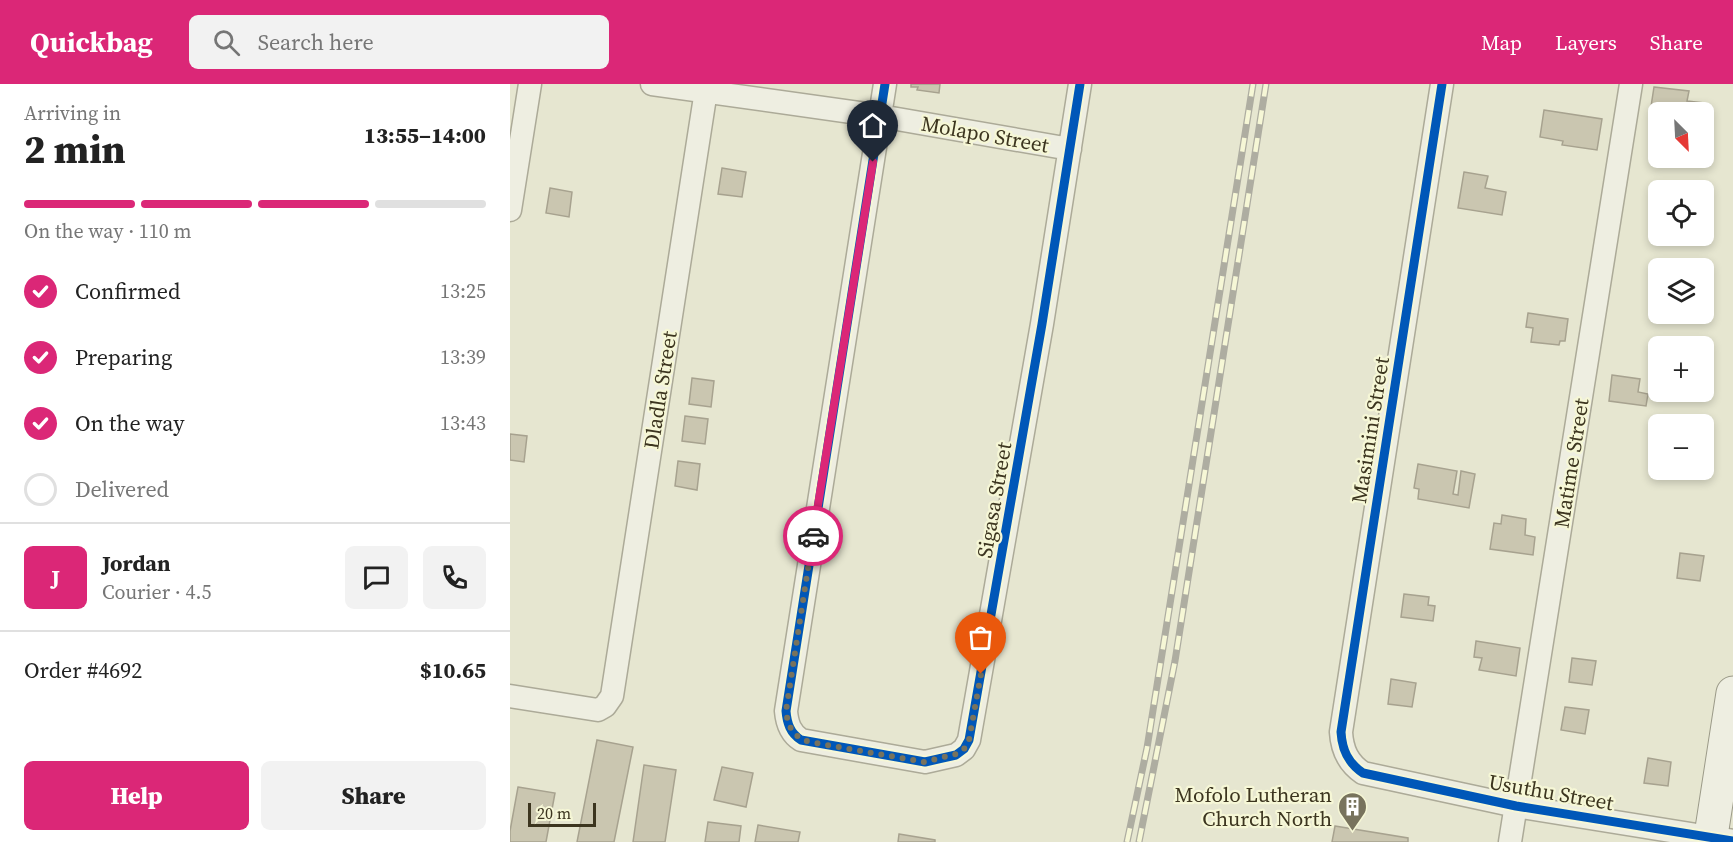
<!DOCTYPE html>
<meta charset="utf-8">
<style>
:root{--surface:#fff;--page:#f2f2f2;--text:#222;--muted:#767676;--line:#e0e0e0;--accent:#db2777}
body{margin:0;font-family:"Source Serif 4",serif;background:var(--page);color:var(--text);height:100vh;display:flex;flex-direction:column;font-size:22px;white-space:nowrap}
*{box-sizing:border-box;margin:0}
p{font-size:20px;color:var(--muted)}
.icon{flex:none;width:33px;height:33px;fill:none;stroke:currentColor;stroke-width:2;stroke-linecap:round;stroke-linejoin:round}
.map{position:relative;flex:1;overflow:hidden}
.drawer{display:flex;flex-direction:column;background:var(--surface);width:510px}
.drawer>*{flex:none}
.needle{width:39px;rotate:156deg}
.fabs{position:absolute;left:1138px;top:18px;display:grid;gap:12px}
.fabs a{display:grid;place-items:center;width:66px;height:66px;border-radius:9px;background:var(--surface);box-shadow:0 3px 9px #0003;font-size:30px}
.scale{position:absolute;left:18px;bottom:15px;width:68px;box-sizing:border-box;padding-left:6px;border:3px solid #3c351f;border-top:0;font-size:16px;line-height:21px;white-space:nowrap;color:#3c351f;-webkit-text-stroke:4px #f6f7d6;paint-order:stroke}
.pin{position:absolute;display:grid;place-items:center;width:51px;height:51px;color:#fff;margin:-62px -26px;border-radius:50% 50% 50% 0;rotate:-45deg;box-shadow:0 0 6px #0007}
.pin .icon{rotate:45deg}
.courier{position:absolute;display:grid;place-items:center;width:60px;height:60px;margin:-30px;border:4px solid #db2777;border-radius:50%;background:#fff;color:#222;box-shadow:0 2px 8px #0007}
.head em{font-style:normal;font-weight:800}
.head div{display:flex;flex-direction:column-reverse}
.head{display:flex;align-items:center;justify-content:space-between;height:102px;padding:0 24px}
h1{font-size:39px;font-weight:800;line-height:45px}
.bar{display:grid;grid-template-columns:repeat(4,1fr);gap:9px 6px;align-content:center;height:72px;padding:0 24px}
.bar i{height:8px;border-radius:4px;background:var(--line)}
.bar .active{background:var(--accent)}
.bar p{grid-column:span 4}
.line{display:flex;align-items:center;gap:15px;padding:0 24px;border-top:2px solid var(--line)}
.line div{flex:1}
.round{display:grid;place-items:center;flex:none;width:63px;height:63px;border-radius:9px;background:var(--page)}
ol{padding:0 24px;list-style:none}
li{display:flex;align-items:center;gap:18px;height:66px}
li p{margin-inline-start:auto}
li .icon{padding:6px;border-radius:50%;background:var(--accent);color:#fff;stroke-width:4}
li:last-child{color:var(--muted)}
li i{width:33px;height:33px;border:3px solid var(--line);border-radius:50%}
.action{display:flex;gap:12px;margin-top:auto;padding:12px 24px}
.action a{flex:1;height:69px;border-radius:9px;background:var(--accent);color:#fff;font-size:24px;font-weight:800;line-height:69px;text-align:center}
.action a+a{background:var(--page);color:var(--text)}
header{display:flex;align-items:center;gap:36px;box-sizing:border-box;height:84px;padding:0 30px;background:var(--accent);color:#fff}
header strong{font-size:28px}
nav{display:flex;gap:33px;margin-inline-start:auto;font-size:21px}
.search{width:420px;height:54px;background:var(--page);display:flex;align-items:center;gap:15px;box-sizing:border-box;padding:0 21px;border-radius:9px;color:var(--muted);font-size:22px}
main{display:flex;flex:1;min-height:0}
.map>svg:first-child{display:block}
.building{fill:#cac6b0;stroke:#a7a28f;stroke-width:1.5}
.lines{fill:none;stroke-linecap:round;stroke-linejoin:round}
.street-casing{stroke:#acaa98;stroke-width:25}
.secondary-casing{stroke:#9b9a88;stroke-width:35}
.street{stroke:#eeeee1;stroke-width:22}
.secondary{stroke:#eeeee1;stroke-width:33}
.rail-casing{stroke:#aeada1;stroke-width:7}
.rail{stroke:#f6f7d6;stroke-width:4.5;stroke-dasharray:14;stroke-linecap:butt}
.cycleway-casing{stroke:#f6f7d6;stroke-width:13}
.cycleway{stroke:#0057b8;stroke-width:9}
.done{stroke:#78735d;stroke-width:6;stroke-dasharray:0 10.8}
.route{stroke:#db2777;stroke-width:8}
.labels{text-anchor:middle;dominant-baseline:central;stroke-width:4.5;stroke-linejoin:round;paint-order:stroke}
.street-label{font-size:21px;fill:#3c351f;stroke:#f6f7d6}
.poi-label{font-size:21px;fill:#3c351f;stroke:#f6f7d6;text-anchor:end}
</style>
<header>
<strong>Quickbag</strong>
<div class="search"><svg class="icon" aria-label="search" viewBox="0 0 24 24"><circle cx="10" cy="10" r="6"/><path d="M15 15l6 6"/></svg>Search here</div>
<nav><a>Map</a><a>Layers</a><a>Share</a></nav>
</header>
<main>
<section class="drawer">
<div class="head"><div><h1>2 min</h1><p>Arriving in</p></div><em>13:55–14:00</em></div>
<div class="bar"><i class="active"></i><i class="active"></i><i class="active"></i><i></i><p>On the way · 110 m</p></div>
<ol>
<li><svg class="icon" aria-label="check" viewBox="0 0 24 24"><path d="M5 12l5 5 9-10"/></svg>Confirmed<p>13:25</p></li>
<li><svg class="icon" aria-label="check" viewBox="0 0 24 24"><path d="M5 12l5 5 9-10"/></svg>Preparing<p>13:39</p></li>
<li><svg class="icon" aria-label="check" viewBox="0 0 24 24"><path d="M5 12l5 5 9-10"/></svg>On the way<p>13:43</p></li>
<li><i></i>Delivered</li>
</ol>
<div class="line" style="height:108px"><b class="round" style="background:var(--accent);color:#fff">J</b><div><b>Jordan</b><p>Courier · 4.5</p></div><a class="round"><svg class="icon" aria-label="chat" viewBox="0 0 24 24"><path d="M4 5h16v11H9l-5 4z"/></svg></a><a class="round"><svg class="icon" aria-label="phone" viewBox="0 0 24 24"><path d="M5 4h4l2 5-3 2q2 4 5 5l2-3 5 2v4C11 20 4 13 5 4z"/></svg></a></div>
<div class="line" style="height:78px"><div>Order #4692</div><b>$10.65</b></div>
<div class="action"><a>Help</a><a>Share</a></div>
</section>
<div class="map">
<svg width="1223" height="758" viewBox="0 0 1223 758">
<rect width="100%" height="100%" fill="#e6e6d0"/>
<path class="building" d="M401 0H430L429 9 407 6 408 3H401Z
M1144 3 1179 7 1177 17 1194 19 1192 28 1140 29Z
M1034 26 1092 35 1087 66 1052 61 1053 57 1030 53Z
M212 84 236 88 232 113 208 110Z
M954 88 978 92 975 104 996 108 992 131 948 124Z
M40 104 62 108 59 133 36 129Z
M1018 229 1058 235 1055 257H1050L1049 261 1021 258 1023 244 1016 243Z
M1102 291 1130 295 1128 308 1138 310 1136 322 1099 317Z
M182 294 204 297 201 323 179 320Z
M175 332 198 335 195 360 172 357Z
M0 350 17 352 14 378 0 376Z
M168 377 190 380 187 406 165 402Z
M908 380 947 387 943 410 948 411 951 387 965 390 959 424 908 415 909 405 904 404Z
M992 431 1016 435 1015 451 1025 453 1023 471 980 465 984 439 991 440Z
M1170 469 1194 472 1190 497 1167 494Z
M894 510 919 513 918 521 925 522 923 537 891 533Z
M966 557 1010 564 1006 592 969 586 972 574 964 573Z
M1062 574 1086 577 1082 601 1059 598Z
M881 595 906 599 902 623 878 620Z
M1055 623 1079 626 1075 650 1051 646Z
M87 656 123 663 104 758H67Z
M1138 674 1161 678 1158 702 1134 699Z
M134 681 166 686 155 758H123Z
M212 683 243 689 236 723 204 716Z
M8 703 45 709 36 758H0V747Z
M198 738 231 742 229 758H195Z
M248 741 290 748 288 758H245Z
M825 742 898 754V758H822Z
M389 750 425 756V758H388Z"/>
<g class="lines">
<defs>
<path id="street" d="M142 0 370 32 560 65
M375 0 276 627C277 639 280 649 291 656L415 678 446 671 454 665 459 656 532 240 570 0
M932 0 831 648C832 666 838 679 853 689L1006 722 1223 757
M0 126 20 0
M0 612 88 626 95 622 102 612 197 0
M1000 758 1121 0"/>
<path id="secondary" d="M1200 758 1223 609"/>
</defs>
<use href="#street" class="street-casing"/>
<use href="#secondary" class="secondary-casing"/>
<use href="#street" class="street"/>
<use href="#secondary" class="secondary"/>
<defs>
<path id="rail" d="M617 758 637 664 743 0
M629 758 665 577 756 0"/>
</defs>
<use href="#rail" class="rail-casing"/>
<use href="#rail" class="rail"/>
<defs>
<path id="cycleway" d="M375 0 276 627C277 639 280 649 291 656L415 678 446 671 454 665 459 656 532 240 570 0
M932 0 831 648C832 666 838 679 853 689L1006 722 1223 757"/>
</defs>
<use href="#cycleway" class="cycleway-casing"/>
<use href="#cycleway" class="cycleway"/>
</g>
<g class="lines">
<path class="done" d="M303 452 276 627C278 643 283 653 300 658L414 678 446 670 454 665 459 656 471 590"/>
<path class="route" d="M303 452 363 78"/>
</g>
<defs>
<symbol id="building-pin" viewBox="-11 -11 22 30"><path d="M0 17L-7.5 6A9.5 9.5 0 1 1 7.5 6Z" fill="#78735d" stroke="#f6f7d6"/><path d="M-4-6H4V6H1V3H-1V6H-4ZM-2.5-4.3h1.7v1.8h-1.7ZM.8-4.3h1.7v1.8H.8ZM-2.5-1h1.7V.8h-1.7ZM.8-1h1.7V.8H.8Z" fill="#fff"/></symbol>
</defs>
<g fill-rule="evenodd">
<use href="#building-pin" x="826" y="706" width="33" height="45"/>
</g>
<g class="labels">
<g class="street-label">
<text transform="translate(475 50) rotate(10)">Molapo Street</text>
<text transform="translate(150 306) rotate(-81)">Dladla Street</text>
<text transform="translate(860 346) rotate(-81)">Masimini Street</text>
<text transform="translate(1061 379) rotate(-81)">Matime Street</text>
<text transform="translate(484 416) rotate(-80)">Sigasa Street</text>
<text transform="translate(1041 708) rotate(10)">Usuthu Street</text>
</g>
<g class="poi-label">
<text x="822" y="710">Mofolo Lutheran<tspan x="822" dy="24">Church North</tspan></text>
</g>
</g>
</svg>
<div class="fabs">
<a><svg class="needle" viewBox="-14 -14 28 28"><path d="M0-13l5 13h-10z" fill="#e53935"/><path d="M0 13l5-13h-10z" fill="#767676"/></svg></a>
<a><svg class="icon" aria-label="locate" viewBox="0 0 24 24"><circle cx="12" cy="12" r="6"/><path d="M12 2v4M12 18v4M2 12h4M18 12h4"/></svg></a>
<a><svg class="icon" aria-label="layers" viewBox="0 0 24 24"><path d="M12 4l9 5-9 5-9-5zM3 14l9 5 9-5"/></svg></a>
<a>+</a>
<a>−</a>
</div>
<div class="scale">20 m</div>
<div class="pin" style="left:471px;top:590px;background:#ea580c"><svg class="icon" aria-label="bag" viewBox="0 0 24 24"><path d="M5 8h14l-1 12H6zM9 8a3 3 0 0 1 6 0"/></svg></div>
<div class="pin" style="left:363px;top:78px;background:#1f2937"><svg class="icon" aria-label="home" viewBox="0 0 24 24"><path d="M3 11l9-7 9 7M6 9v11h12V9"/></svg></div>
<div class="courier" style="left:303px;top:452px"><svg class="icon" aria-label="car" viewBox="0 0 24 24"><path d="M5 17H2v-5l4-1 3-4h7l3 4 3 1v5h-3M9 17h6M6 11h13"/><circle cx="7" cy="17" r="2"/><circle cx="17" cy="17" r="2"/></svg></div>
</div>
</main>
